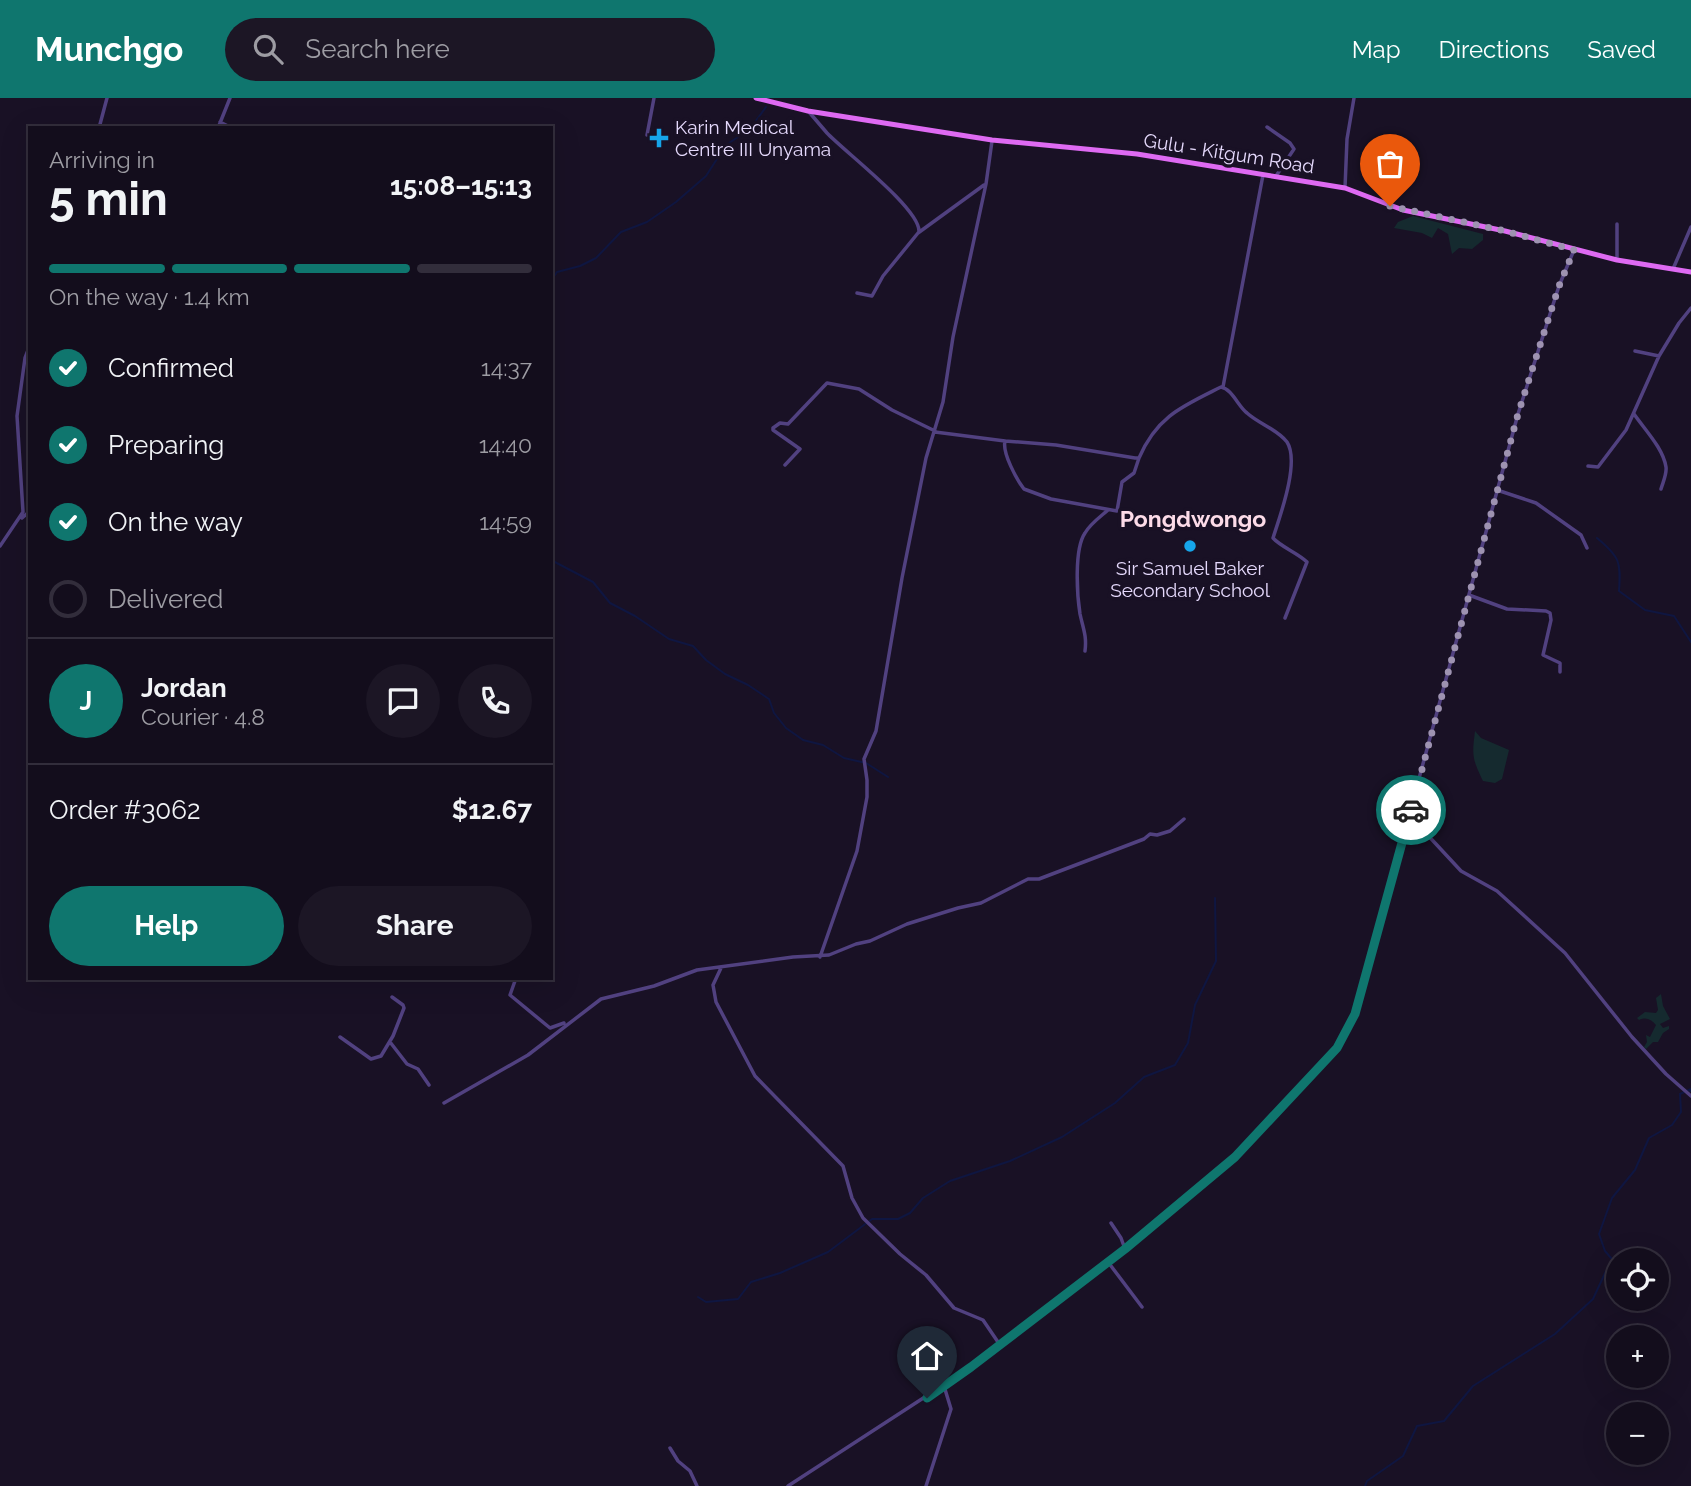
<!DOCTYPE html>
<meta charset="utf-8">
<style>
:root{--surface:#130d1c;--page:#1c1625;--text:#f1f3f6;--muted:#9d9ca3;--line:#322d3b;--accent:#0f766e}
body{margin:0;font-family:Raleway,sans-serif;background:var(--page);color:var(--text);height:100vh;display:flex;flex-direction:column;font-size:26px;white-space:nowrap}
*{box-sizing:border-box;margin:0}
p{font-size:23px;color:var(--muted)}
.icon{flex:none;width:38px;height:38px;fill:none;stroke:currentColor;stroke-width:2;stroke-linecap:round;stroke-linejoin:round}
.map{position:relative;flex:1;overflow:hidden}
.drawer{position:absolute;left:28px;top:28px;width:525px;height:854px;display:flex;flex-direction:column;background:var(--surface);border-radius:0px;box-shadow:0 7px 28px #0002,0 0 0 2px var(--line)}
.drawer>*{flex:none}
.fabs{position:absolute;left:1606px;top:1150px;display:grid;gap:14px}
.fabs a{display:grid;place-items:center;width:63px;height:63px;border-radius:50%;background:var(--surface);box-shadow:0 7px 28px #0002,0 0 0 2px var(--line);font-size:35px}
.pin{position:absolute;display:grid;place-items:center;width:60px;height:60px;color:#fff;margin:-72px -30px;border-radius:50% 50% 50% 0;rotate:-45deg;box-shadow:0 0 7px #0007}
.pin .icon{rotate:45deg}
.courier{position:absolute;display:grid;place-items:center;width:70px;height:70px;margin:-35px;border:5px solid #0f766e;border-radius:50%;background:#fff;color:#222;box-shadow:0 2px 9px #0007}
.overview em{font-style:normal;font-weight:700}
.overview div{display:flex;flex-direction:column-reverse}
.overview{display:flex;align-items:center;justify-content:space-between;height:119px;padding:0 21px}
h1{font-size:46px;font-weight:700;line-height:52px}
.bar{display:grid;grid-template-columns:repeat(4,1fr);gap:10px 7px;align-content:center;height:84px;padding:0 21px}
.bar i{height:9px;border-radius:5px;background:var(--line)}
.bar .active{background:var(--accent)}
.bar p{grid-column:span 4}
.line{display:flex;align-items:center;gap:18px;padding:0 21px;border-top:2px solid var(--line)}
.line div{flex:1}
.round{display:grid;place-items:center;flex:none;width:74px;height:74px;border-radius:37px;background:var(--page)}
ol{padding:0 21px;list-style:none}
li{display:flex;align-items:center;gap:21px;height:77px}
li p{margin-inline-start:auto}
li .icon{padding:7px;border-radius:50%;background:var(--accent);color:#fff;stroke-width:4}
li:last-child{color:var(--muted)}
li i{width:38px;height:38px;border:4px solid var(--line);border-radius:50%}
.button{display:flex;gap:14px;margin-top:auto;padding:14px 21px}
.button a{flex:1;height:80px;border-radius:42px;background:var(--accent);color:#fff;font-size:28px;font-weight:700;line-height:80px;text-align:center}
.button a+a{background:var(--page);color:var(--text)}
header{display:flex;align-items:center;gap:42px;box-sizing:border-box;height:98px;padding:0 35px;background:var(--accent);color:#fff}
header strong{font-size:33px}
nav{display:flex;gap:38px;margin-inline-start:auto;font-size:24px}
.search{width:490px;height:63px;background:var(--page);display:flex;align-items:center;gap:18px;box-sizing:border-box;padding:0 24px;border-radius:38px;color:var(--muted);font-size:26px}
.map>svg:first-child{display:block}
.green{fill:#152a2f}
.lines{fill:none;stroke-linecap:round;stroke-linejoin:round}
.stream{stroke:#0f1641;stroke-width:2}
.minor{stroke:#514180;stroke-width:3.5}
.major{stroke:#de6af2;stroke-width:5}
.done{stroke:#9e93b1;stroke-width:7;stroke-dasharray:0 12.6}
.route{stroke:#0f766e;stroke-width:9}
.poi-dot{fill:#16a5ea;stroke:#191125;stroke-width:2.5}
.labels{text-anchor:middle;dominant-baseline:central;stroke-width:7;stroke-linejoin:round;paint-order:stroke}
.poi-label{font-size:19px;fill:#e5d9fc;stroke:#191125;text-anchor:start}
.street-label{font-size:19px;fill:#e5d9fc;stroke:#191125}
.quarter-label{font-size:23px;font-weight:bold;fill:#fcdbe8;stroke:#191125}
</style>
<header>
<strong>Munchgo</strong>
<div class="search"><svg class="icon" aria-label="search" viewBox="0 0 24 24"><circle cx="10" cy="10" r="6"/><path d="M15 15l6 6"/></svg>Search here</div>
<nav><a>Map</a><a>Directions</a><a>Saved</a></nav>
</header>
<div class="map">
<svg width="1691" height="1388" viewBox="0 0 1691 1388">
<rect width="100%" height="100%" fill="#191125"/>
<path class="green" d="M1413 118 1483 136V142L1472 151 1459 150 1452 156 1448 136 1438 130 1432 140 1422 135 1394 130 1398 124Z
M1475 633 1481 640 1509 652 1502 681 1495 685 1483 683C1472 660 1472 658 1475 633Z
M1661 896 1663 908 1670 921 1660 926 1663 930 1669 928V931L1663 935 1658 944H1653L1646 951 1644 949 1647 944 1646 937 1650 939 1656 927C1651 921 1646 919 1639 922L1637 920 1645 914 1656 915 1658 912 1656 900Z"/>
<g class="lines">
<path class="stream" d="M551 183 557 174 580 168 596 160 621 134 647 124 676 104 706 78 726 47 750 31 766 9
M1597 440C1620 459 1621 464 1619 493L1645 512 1674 518 1691 544
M551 462 593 484 610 505 635 518 669 541 693 548 706 562 725 576 748 587 769 601 774 615 786 630 803 642 823 647 844 660 866 665 888 679
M1690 993H1691
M698 1199 706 1204 738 1201 751 1184 780 1175 828 1154 872 1121H898L910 1115 923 1100 950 1083 1010 1063 1062 1039 1115 1005 1144 979 1175 967 1188 945 1195 907 1216 863 1215 800
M1365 1388 1367 1383 1403 1358 1417 1328 1444 1323 1473 1288 1555 1236 1593 1201 1606 1173 1617 1167 1605 1153 1599 1136 1612 1100 1635 1072 1649 1040 1672 1027 1681 1014 1680 996 1691 991"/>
<path class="minor" d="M809 14C815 21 821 28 827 35 845 54 919 110 919 133
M220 24 232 30
M1267 29 1290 45 1294 51 1276 78
M99 30 107 0
M218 30 230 0
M647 37 654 0
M1345 90 1347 41 1354 0
M1617 126V162
M1673 171 1691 129
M857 195 872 198 883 178 918 135 984 87
M1635 253 1659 258
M1223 289 1263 77
M1634 316C1645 332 1663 350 1666 369 1667 376 1663 384 1661 391
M935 334 1005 343 1056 347 1135 360H1139C1157 318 1183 308 1221 289 1232 291 1238 308 1247 315 1259 326 1277 331 1287 344 1300 364 1280 418 1273 440 1281 449 1298 455 1307 464L1285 520
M1005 343C1002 355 1017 382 1024 391L1051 401 1117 413 1122 384 1134 375 1139 360
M785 367 800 351 773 332V330L780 325 788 326 827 285 859 291 892 312 935 333
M1588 368 1598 369 1626 332 1659 258 1679 225 1691 210
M1497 392 1536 405 1581 437 1587 450
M22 420 30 413
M0 448 23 414 17 318 25 260 30 247
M1469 497 1507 511 1546 513 1550 515 1551 522 1543 557 1560 565V574
M1085 553C1087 538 1083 530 1080 516 1077 497 1074 451 1085 435 1090 426 1100 419 1108 412
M1410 718 1461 773 1497 793 1565 855 1632 939 1666 976 1691 998
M820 859 857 753 867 699V682L864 661 876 633 902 480 926 360 943 304 953 239 986 86 992 43
M721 870 713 887 716 904 755 978 843 1068 852 1100 863 1120 900 1156 926 1177 954 1210 983 1222 1000 1247
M516 880 510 897 550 930 564 925
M340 939 371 961 381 958 393 938 404 910 403 907 392 899
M390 944 407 966 418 971 429 987
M444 1005 528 957 601 901 654 888 697 872 793 859 829 857 856 846 870 843 907 826 958 810 981 805 1028 781H1039L1144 741 1150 736 1157 737 1170 733 1184 721
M1111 1125 1121 1140 1125 1151
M1108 1164 1142 1209
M670 1350 678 1363 690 1373 697 1388
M788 1388 971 1269 1125 1151 1189 1098 1235 1059 1284 1009 1337 950 1355 916 1518 316 1559 188 1574 152
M926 1388 951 1311 944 1288"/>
<path class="major" d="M756 0 808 13 992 42 1137 56 1345 90 1403 112 1505 133 1617 162 1691 174"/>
</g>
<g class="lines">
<path class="done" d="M1390 108 1505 133 1574 152 1559 188 1518 316 1411 712"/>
<path class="route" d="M927 1300 971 1269 1125 1151 1235 1059 1337 950 1355 916 1411 712"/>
</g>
<g class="poi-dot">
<path d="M655.5 29.5h7v7h7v7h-7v7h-7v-7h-7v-7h7z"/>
<circle cx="1190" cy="448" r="7"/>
</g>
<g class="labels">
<g class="poi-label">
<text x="675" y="29">Karin Medical<tspan x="675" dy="22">Centre III Unyama</tspan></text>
<text x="1190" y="470" text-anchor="middle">Sir Samuel Baker<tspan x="1190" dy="22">Secondary School</tspan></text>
</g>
<g class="street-label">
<text transform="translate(1229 55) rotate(9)">Gulu - Kitgum Road</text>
</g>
<g class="quarter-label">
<text x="1193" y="420">Pongdwongo</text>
</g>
</g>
</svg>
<div class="fabs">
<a><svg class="icon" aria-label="locate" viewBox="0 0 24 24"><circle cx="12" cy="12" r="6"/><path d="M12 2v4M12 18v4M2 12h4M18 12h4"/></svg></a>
<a>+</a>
<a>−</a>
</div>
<div class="pin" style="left:1390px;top:108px;background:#ea580c"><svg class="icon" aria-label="bag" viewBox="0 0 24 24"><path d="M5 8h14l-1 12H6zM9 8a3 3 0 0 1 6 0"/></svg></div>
<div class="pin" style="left:927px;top:1300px;background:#1f2937"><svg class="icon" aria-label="home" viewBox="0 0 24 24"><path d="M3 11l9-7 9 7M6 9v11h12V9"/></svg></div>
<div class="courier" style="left:1411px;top:712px"><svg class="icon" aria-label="car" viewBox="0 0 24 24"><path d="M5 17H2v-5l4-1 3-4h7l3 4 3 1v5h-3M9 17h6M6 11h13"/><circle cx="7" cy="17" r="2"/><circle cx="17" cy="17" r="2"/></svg></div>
<section class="drawer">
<div class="overview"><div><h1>5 min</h1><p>Arriving in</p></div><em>15:08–15:13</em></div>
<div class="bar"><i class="active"></i><i class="active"></i><i class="active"></i><i></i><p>On the way · 1.4 km</p></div>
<ol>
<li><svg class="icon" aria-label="check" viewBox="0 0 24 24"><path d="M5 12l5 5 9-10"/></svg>Confirmed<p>14:37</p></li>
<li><svg class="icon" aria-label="check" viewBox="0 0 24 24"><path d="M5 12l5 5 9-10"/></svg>Preparing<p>14:40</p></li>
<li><svg class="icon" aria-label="check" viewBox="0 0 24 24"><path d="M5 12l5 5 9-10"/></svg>On the way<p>14:59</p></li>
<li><i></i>Delivered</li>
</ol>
<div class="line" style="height:126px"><b class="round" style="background:var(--accent);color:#fff">J</b><div><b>Jordan</b><p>Courier · 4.8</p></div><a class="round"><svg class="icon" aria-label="chat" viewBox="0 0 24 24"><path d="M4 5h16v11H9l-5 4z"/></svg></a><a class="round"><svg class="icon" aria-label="phone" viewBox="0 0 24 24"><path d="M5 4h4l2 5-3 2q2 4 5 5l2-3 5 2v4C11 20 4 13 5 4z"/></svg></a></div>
<div class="line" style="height:91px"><div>Order #3062</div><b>$12.67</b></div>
<div class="button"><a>Help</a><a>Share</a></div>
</section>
</div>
